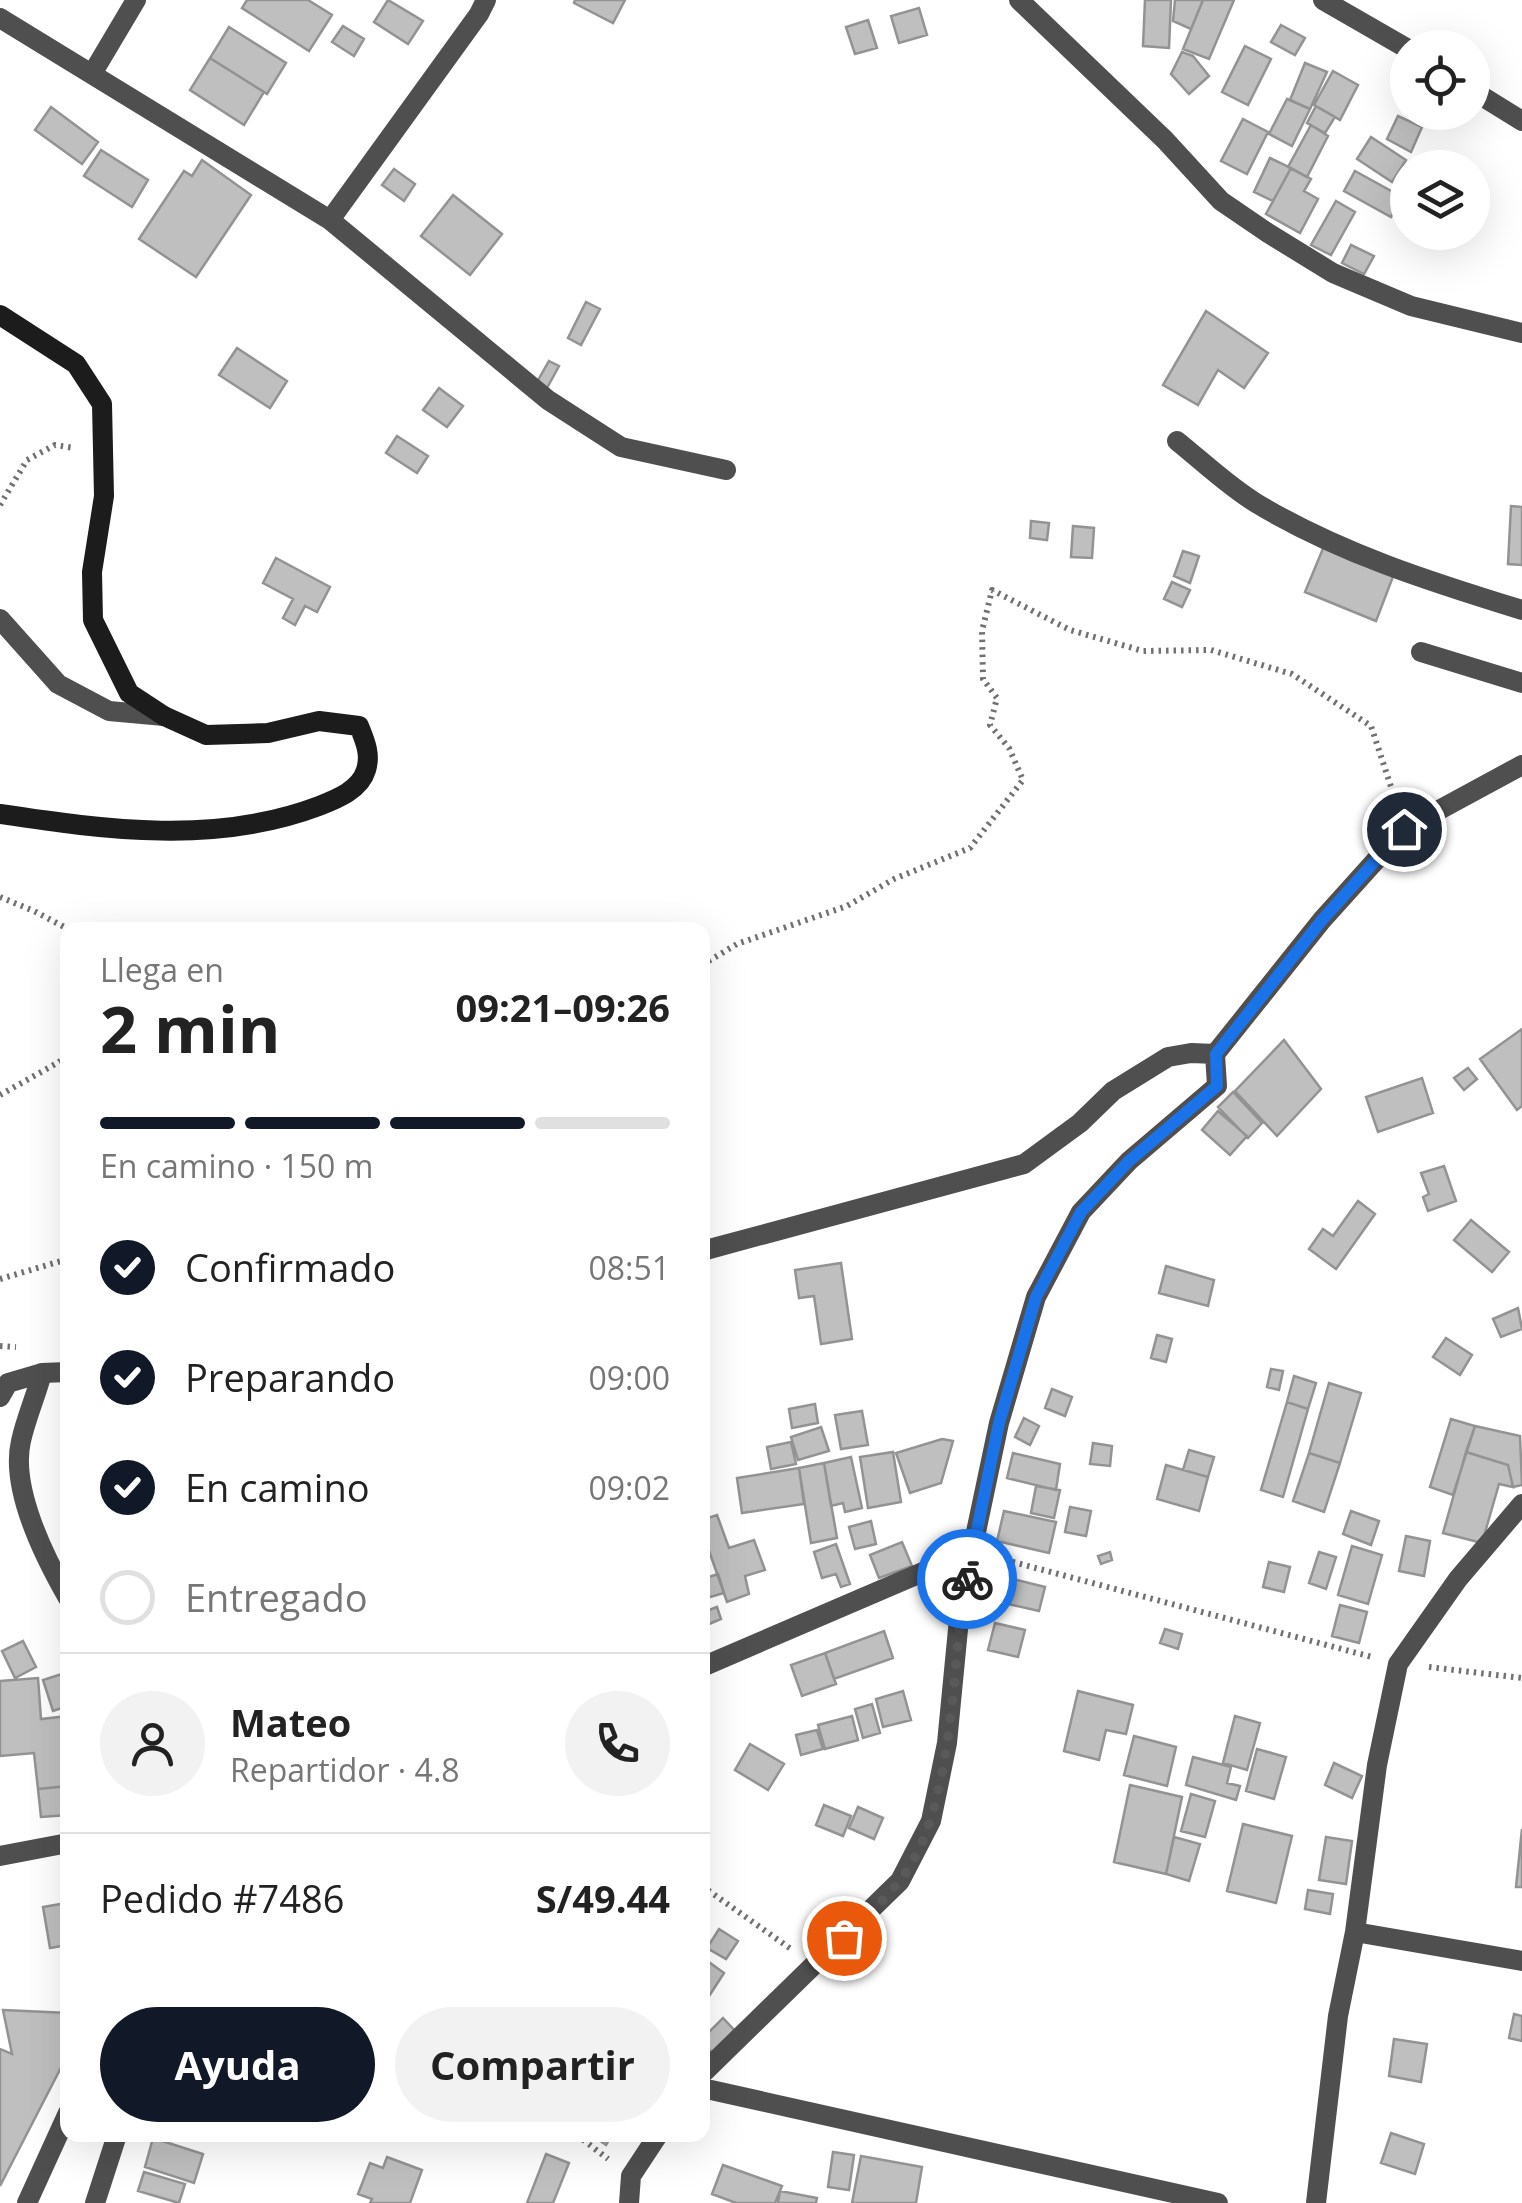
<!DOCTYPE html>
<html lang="es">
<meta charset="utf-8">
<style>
:root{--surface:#fff;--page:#f2f2f2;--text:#222;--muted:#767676;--line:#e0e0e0;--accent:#111827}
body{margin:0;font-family:"Open Sans",sans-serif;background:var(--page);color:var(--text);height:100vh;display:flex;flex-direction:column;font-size:38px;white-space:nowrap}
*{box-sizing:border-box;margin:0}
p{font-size:32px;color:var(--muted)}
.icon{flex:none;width:55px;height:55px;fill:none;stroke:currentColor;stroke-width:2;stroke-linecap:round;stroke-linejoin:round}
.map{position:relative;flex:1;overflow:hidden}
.panel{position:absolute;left:60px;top:922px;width:650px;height:1220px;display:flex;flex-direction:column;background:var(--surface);border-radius:20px;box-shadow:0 10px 40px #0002}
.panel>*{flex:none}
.buttons{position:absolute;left:1390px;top:30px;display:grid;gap:20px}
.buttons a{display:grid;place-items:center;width:100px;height:100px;border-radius:50%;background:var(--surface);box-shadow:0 10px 40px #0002;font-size:50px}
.pin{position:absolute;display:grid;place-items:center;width:85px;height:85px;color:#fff;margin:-42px;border:5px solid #fff;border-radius:50%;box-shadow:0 2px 10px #0007}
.courier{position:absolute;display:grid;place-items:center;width:100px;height:100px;margin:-50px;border:8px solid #1a73e8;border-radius:50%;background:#fff;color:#222;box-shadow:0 2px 12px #0007}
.headline em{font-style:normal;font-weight:700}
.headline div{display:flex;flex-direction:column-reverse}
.headline{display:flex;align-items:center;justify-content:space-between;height:170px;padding:0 40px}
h1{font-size:65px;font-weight:700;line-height:75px}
.bar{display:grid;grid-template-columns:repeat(4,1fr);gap:15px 10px;align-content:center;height:120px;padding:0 40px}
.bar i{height:12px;border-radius:8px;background:var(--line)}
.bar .current{background:var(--accent)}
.bar p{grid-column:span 4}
.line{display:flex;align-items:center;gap:25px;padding:0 40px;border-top:2px solid var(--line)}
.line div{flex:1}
.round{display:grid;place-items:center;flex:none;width:105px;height:105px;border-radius:52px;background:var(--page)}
ol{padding:0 40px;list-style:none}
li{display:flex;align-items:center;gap:30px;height:110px}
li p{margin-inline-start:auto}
li .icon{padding:10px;border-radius:50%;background:var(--accent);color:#fff;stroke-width:4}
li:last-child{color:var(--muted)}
li i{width:55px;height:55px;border:5px solid var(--line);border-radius:50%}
.button{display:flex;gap:20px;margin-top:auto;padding:20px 40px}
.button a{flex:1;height:115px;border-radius:60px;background:var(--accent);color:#fff;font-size:40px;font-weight:700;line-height:115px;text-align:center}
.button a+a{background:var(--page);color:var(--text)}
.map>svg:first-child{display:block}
.building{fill:#bfbfbf;stroke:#939393;stroke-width:2.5}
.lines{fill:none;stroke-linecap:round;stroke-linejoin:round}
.path{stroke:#717171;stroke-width:6;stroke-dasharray:2.5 5;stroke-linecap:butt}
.street{stroke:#4f4f4f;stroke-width:20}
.secondary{stroke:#1c1c1c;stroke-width:20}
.done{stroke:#595959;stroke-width:10;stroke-dasharray:0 18}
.route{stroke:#1a73e8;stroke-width:12}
</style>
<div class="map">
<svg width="1522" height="2203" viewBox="0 0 1522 2203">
<rect width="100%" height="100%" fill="#fff"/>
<path class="building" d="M247 0H308L332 15 309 51 242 8Z
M388 0 423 21 408 44 374 22Z
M575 0H625L613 23 574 3Z
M1145 0H1171L1169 48 1143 46Z
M1175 0H1203L1191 29 1173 21Z
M1203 0H1234L1209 59 1183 49Z
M919 8 927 35 899 43 891 16Z
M868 20 877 48 855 54 846 27Z
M1281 25 1305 38 1295 55 1271 42Z
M343 26 364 39 354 56 332 42Z
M229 27 286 63 267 94 210 58Z
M1245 46 1271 59 1248 105 1222 92Z
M1182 52 1193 56 1209 76 1189 94 1171 74Z
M210 58 264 92 244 125 190 90Z
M1305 63 1327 72 1310 109 1290 100Z
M1333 71 1358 85 1340 120 1314 105Z
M1287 99 1310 109 1292 146 1269 134Z
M1316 106 1335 117 1325 133 1307 123Z
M51 107 98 142 82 164 35 130Z
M1398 116 1422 127 1411 152 1387 139Z
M1243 119 1268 132 1247 174 1221 161Z
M1311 125 1328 136 1307 177 1288 167Z
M1371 137 1406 160 1392 182 1357 159Z
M101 150 148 180 132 207 84 176Z
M1270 158 1291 168 1273 201 1254 192Z
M202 160 251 195 196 277 139 239 184 171 192 176Z
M1291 168 1311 179 1304 191 1318 199 1300 233 1266 214Z
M394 169 415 184 404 201 382 185Z
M1355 171 1402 197 1391 217 1344 191Z
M453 195 502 234 470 275 421 236Z
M1336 201 1355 212 1331 255 1311 245Z
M1351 245 1374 256 1364 274 1342 263Z
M586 302 600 309 581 345 568 338Z
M1206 311 1268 353 1244 388 1218 370 1198 405 1163 385Z
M237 348 287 381 270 408 219 375Z
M549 361 559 366 547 388 537 382Z
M439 388 463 406 447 427 423 410Z
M397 436 428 456 417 473 386 453Z
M1511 506 1522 507V565L1508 564Z
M1031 521 1049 523 1047 540 1030 538Z
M1073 526 1094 528 1092 558 1071 557Z
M1324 546 1394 574 1376 621 1305 592Z
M1183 551 1199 556 1190 583 1174 576Z
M276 558 330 587 317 612 305 606 295 625 283 618 293 599 263 583Z
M1172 582 1190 590 1182 607 1164 599Z
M1522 1029V1106L1517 1110 1480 1059Z
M1284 1040 1321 1089 1277 1136 1235 1091Z
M1468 1068 1477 1079 1464 1090 1454 1078Z
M1422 1078 1433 1113 1378 1132 1366 1097Z
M1233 1092 1262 1123 1248 1138 1218 1107Z
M1218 1111 1247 1136 1230 1155 1202 1130Z
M1444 1166 1456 1201 1428 1211 1423 1197 1429 1194 1421 1173Z
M1358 1201 1375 1214 1336 1269 1309 1249 1323 1229 1333 1236Z
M1471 1220 1509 1252 1492 1272 1454 1240Z
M841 1263 852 1339 821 1344 814 1296 799 1298 795 1270Z
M1166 1266 1214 1280 1208 1306 1159 1293Z
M1518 1308 1522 1329 1501 1337 1493 1319Z
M1157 1335 1172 1339 1166 1362 1151 1358Z
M1446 1338 1472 1355 1460 1375 1433 1357Z
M1271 1369 1283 1371 1279 1390 1267 1387Z
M1294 1376 1316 1383 1308 1409 1287 1402Z
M1329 1383 1361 1393 1340 1463 1309 1453Z
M1052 1389 1072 1397 1065 1416 1045 1408Z
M1287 1402 1308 1409 1283 1497 1261 1490Z
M815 1404 818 1423 792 1428 789 1409Z
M862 1411 868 1445 841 1449 835 1415Z
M1024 1418 1039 1426 1030 1445 1015 1437Z
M1451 1419 1475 1426 1453 1495 1430 1487Z
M1475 1426 1520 1436 1522 1485 1513 1487 1508 1465 1466 1452Z
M821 1427 829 1451 798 1460 791 1437Z
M942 1439 953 1441 941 1483 910 1493 896 1453Z
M791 1442 796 1464 771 1469 767 1447Z
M1093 1443 1112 1446 1110 1466 1090 1464Z
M1189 1450 1214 1457 1208 1477 1183 1470Z
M893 1452 901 1502 868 1508 860 1457Z
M1466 1452 1508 1465 1513 1487 1499 1484 1482 1543 1443 1533Z
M1013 1453 1060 1464 1056 1490 1007 1478Z
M1309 1453 1340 1463 1324 1512 1293 1501Z
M851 1457 862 1508 845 1512 843 1503 831 1506 824 1463Z
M824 1463 837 1538 811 1543 799 1468Z
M1166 1465 1208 1477 1199 1511 1157 1499Z
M799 1468 804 1504 742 1513 737 1478Z
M1036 1486 1060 1490 1054 1518 1031 1513Z
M1070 1507 1091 1511 1086 1536 1065 1532Z
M1004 1511 1056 1522 1049 1553 997 1541Z
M1351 1511 1379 1521 1371 1545 1343 1534Z
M717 1515 729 1548 754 1540 765 1570 745 1576 749 1594 727 1602 702 1531V1520Z
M871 1521 876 1544 855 1549 849 1527Z
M1406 1536 1430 1541 1424 1576 1399 1571Z
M902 1542 912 1566 879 1578 870 1555Z
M836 1544 850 1584 841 1587 836 1574 822 1578 814 1552Z
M1352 1546 1382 1555 1368 1604 1338 1595Z
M1110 1552 1112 1560 1101 1564 1098 1556Z
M1319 1552 1336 1557 1326 1589 1309 1583Z
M1269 1562 1290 1567 1284 1592 1263 1587Z
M718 1574 724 1593 707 1598 702 1579Z
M997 1575 1045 1587 1039 1611 991 1600Z
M1340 1605 1367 1612 1359 1643 1332 1636Z
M717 1607 721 1619 709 1624 704 1612Z
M995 1623 1025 1630 1018 1657 988 1650Z
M1165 1629 1182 1634 1178 1649 1160 1643Z
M884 1631 893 1658 834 1679 825 1653Z
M23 1641 36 1667 15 1678 2 1651Z
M825 1653 836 1684 802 1696 791 1665Z
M68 1672V1706L53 1711 43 1680Z
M38 1678 41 1719 68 1716V1786L38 1789 34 1753 0 1756V1681Z
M903 1691 911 1720 883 1727 876 1699Z
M1078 1691 1133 1705 1126 1734 1106 1730 1099 1760 1064 1751Z
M872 1704 880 1733 863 1738 855 1709Z
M852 1716 858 1740 825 1749 818 1725Z
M1235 1716 1260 1723 1247 1770 1223 1763Z
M817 1730 823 1749 801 1755 796 1735Z
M1134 1736 1176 1747 1167 1786 1124 1775Z
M750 1744 784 1764 768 1790 735 1770Z
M1257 1749 1286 1757 1274 1799 1246 1791Z
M1193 1757 1231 1767 1227 1783 1240 1786 1236 1800 1186 1785Z
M1334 1763 1362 1776 1352 1798 1325 1785Z
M1130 1785 1182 1797 1166 1874 1114 1862Z
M68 1786V1815L41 1817 38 1789Z
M1191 1794 1215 1801 1205 1837 1181 1831Z
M824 1805 851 1816 843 1836 816 1825Z
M858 1807 883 1818 874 1839 849 1828Z
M1243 1824 1292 1836 1276 1903 1227 1891Z
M1522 1829V1887H1516Z
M1174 1837 1200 1844 1189 1881 1166 1874Z
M1326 1837 1352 1841 1346 1884 1319 1880Z
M1308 1890 1333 1894 1330 1914 1305 1909Z
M66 1903 68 1945 50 1948 43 1907Z
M719 1929 738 1941 726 1959 707 1948Z
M702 1957 724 1973 702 2007Z
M3 2010 68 2013V2054L0 2186V2049L12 2054Z
M1514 2014 1522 2016V2041L1509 2038Z
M723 2018 738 2034 716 2056 702 2043V2039Z
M1394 2039 1427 2044 1421 2082 1389 2076Z
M1391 2133 1424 2144 1415 2174 1381 2163Z
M592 2135H612L606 2145Z
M153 2138 203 2154 194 2183 145 2167Z
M833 2152 854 2155 849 2190 828 2187Z
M546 2154 569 2163 553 2203H527Z
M861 2156 922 2167 916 2203H852Z
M387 2157 422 2170 410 2203H370L372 2199 358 2194 370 2163 383 2168Z
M723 2165 782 2186 775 2203H736L712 2194Z
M144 2172 185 2184 179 2203 138 2191Z
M780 2191 817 2198 816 2203H778Z"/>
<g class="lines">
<path class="path" d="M0 505 27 460 55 445 74 448
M0 897 34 911 70 930
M702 974 707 962 737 944 847 906 894 879 970 848 1023 780 1009 748 990 725 997 698 983 679 982 631 992 590 1070 630 1143 651 1211 650 1292 674 1371 726 1395 799
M0 1095 59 1062 68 1053
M0 1279 68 1259
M0 1346 16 1347
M998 1558 1372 1657
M1429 1667 1522 1678
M702 1886 791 1949
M577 2135 608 2159"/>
<path class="street" d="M1019 0 1165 140 1221 201 1268 233 1333 273 1411 306 1522 333
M1323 0 1408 49
M0 18 330 220 548 400 621 447 726 470
M92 74 136 0
M1472 90 1522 121
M330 220 479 14 486 0
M1177 441C1202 461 1228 486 1256 503 1339 553 1431 582 1522 610
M0 619 58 684 109 711 164 716
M1421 652 1522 683
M1215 1054 1322 920 1404 829 1522 765
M702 1251 1024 1164 1080 1123 1113 1091 1168 1057 1191 1053 1215 1054 1217 1086 1129 1161 1081 1212 1036 1297 999 1423 972 1551 959 1619 947 1743 931 1821 900 1881 702 2074
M68 1372 42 1373C36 1396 26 1418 21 1441 10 1488 45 1558 68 1598
M0 1397 8 1383 42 1373
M702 1667 972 1551
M0 1856 68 1843
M1355 1932 1522 1961
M702 2088 1218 2203
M27 2203 68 2113
M95 2203 117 2135
M629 2203 631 2176 658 2135
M1316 2203 1338 2016 1355 1932 1377 1765 1398 1664 1458 1579 1522 1504"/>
<path class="secondary" d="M0 315 76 364 102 404 104 496 92 572 93 620 129 693 164 716 206 735 268 733 319 721 359 726C365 741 371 754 366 770 360 790 337 799 319 806 216 845 107 830 0 814"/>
</g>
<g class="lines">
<path class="done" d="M844 1938C861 1920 882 1903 898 1883 956 1813 950 1667 967 1579"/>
<path class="route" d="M967 1579 999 1423 1036 1297 1081 1212 1129 1161 1217 1086 1216 1054 1322 920 1404 829"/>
</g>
</svg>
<div class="buttons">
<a><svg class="icon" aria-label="locate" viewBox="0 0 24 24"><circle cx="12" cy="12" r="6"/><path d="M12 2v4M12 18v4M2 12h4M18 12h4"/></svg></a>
<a><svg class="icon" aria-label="layers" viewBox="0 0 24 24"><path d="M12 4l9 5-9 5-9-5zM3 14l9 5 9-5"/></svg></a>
</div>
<div class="pin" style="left:844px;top:1938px;background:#ea580c"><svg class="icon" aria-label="bag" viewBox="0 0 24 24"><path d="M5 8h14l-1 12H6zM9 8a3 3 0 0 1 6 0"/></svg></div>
<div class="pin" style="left:1404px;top:829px;background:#1f2937"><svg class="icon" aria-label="home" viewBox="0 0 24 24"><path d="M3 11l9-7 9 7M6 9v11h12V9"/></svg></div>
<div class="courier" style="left:967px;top:1579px"><svg class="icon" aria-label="bike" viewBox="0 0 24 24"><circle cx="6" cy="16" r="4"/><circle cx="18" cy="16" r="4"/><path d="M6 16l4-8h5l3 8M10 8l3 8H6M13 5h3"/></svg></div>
<section class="panel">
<div class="headline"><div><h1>2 min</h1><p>Llega en</p></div><em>09:21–09:26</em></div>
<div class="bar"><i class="current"></i><i class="current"></i><i class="current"></i><i></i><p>En camino · 150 m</p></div>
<ol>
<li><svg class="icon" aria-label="check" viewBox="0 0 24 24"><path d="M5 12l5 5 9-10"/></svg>Confirmado<p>08:51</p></li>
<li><svg class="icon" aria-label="check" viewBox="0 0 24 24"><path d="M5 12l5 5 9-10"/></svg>Preparando<p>09:00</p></li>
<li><svg class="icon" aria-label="check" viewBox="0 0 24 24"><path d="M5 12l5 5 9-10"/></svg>En camino<p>09:02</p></li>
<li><i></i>Entregado</li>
</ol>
<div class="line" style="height:180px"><a class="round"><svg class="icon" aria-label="person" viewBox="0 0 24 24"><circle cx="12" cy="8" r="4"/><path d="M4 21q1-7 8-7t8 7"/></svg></a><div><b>Mateo</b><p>Repartidor · 4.8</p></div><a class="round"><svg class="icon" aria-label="phone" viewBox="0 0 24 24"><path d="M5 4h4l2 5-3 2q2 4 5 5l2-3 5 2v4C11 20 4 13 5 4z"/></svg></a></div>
<div class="line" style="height:130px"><div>Pedido #7486</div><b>S/49.44</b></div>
<div class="button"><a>Ayuda</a><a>Compartir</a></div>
</section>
</div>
